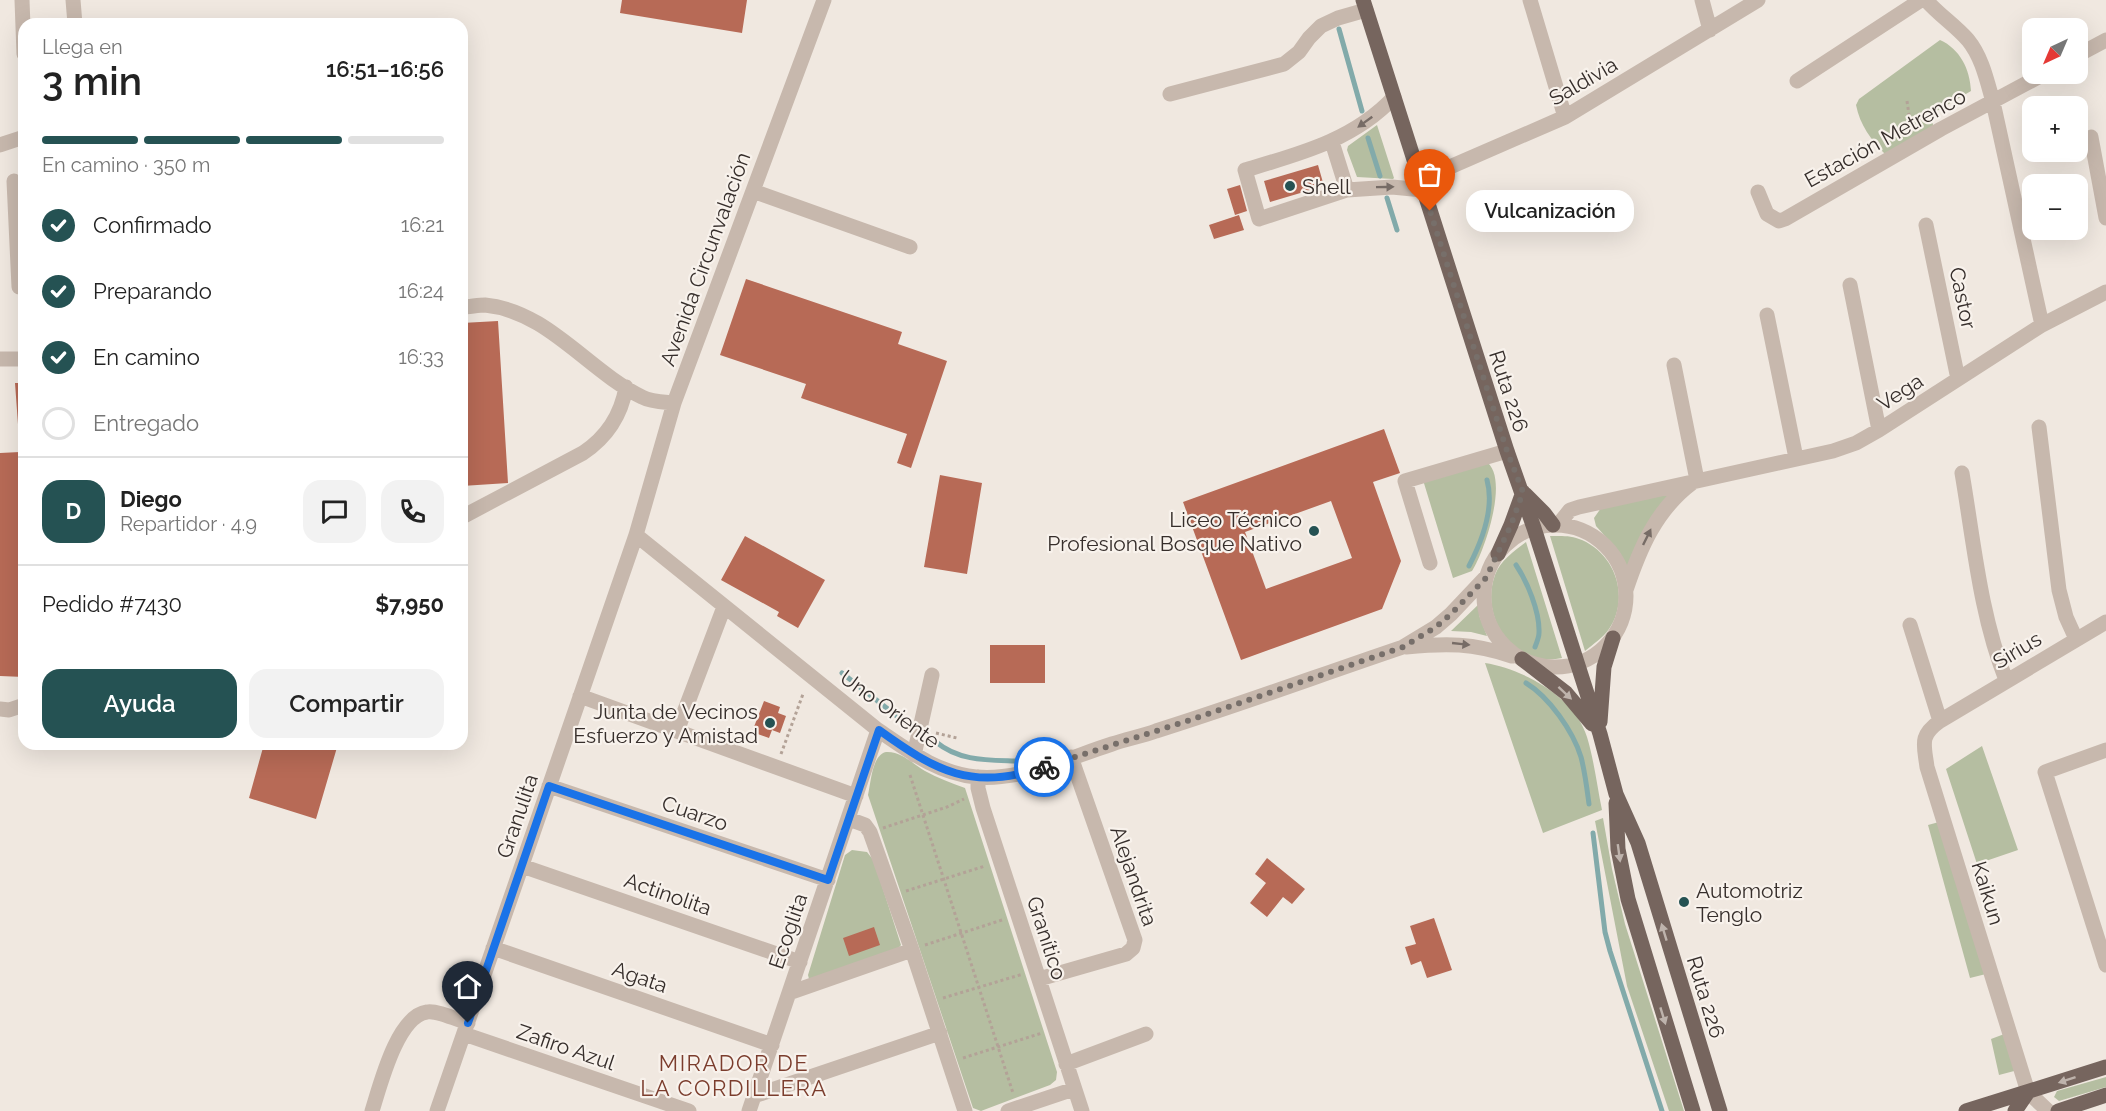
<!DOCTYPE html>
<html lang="es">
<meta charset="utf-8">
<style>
:root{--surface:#fff;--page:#f2f2f2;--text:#222;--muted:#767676;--line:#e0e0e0;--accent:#255253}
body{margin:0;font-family:Raleway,sans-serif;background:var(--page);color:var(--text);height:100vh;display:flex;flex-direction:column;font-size:22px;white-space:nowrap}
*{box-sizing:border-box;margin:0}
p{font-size:20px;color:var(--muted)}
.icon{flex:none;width:33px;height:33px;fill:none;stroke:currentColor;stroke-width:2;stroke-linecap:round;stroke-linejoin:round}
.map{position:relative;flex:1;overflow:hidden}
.side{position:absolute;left:18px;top:18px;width:450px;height:732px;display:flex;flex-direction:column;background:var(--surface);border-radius:18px;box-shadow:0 6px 24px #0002}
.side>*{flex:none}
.needle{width:39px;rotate:224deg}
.tools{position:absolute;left:2022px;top:18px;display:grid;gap:12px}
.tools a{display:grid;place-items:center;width:66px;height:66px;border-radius:12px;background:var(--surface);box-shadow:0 6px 24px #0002;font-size:30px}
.pin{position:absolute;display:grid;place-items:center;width:51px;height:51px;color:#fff;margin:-62px -26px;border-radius:50% 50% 50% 0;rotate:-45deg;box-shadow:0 0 6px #0007}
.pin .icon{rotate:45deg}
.courier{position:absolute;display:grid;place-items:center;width:60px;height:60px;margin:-30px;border:4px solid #1a73e8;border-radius:50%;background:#fff;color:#222;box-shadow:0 2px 8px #0007}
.bubble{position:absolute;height:42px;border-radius:18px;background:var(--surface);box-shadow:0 6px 24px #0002;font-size:20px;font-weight:600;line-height:42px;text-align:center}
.headline em{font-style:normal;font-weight:600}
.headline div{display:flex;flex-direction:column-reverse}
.headline{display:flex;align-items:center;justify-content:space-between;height:102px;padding:0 24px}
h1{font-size:39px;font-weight:600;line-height:45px}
.bar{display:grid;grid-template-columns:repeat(4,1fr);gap:9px 6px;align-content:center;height:72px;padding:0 24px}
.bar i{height:8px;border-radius:4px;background:var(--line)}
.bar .active{background:var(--accent)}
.bar p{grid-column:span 4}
.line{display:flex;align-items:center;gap:15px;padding:0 24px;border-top:2px solid var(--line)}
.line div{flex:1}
.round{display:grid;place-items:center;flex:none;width:63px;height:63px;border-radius:18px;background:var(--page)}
ol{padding:0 24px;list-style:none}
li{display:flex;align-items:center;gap:18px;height:66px}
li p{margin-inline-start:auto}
li .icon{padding:6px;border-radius:50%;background:var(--accent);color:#fff;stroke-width:4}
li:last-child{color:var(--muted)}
li i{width:33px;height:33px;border:3px solid var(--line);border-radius:50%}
.cta{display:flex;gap:12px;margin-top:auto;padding:12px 24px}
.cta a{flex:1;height:69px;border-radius:18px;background:var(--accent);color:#fff;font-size:24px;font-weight:600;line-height:69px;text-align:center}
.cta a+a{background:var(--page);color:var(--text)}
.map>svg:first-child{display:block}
.green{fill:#b5bea1}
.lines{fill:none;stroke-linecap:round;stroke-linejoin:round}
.stream{stroke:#82aaaa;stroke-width:5}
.building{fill:#b76a56;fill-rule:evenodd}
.path{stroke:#b3a297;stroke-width:3;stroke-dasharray:3 3;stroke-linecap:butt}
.minor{stroke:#c7b8ad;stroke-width:15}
.major{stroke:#76655e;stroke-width:15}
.oneway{fill:#776c66}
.oneway2{fill:#beb3ac}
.done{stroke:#776f6a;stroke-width:6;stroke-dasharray:0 10.8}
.route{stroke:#1a73e8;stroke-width:8}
.poi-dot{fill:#255253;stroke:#f8f2ec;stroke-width:2}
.labels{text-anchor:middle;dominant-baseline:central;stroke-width:4.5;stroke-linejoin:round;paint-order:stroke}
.street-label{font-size:21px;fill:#362e2b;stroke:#f8f2ec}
.poi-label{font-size:21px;fill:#362e2b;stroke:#f8f2ec;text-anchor:start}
.neighbourhood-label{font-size:22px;letter-spacing:1.5px;fill:#7b3d2d;stroke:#f8f2ec}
</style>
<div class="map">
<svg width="2106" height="1111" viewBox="0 0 2106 1111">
<rect width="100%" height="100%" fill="#f0e8e0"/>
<path class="green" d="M1940 40C1960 49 1970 69 1971 91L1930 115 1934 128 1885 154C1871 140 1860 125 1856 105L1859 99Z
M1377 125 1394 178 1393 179 1357 177 1347 150 1348 146Z
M1485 461C1511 475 1484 553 1472 571L1453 578 1423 480Z
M1673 492 1627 568 1620 553 1596 526 1594 518 1601 508Z
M1550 536C1561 536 1571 535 1582 540 1616 555 1630 598 1609 629 1603 638 1593 644 1585 651Z
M1526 542 1562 658C1515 668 1479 619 1495 575 1500 561 1514 551 1526 542Z
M1480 603 1479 615 1487 636 1471 632 1451 631Z
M1485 663C1523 669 1575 697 1587 737 1594 760 1597 786 1602 810L1543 833Z
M1982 746 2018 850 1977 864 1946 769Z
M886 752C901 751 913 764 925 771 938 778 951 783 965 788L1057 1072 1056 1080 1050 1085 981 1111 973 1108 868 795C871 782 872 755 886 752Z
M1603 818 1612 869 1625 924 1684 1111H1669L1627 986 1595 821Z
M1939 822 1990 973 1970 978 1928 825Z
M852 850 867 852 874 861 901 945 897 950 809 979 808 975 845 855Z
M2007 1033 2018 1070 1999 1075 1991 1039Z
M2106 1077V1087L2059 1101 2054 1097 2057 1091Z"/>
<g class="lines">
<path class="stream" d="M1339 29 1362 111
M1368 138 1380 176
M1387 198 1397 230
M1516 565C1527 581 1540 612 1539 633 1539 637 1537 642 1535 647
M1469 566C1482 541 1495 509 1487 480
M842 673 898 717
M1526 683C1549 697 1573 731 1581 757 1585 772 1587 789 1589 804
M936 742C959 761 987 760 1015 761
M1593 833 1605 932 1610 951 1662 1111"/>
</g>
<path class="building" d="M622 0H747L742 33 620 13Z
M1318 165 1324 186 1270 202 1264 181Z
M1240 185 1247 211 1235 215 1227 189Z
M1239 215 1244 230 1214 239 1209 225Z
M746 279 902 332 898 344 947 361 911 468 897 463 907 434 801 398 806 384 720 355Z
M498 321 508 483 462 486V323Z
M15 383H24V677L0 676V453L20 452Z
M1384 429 1400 473 1373 482 1401 561 1382 609 1241 660 1183 502ZM1331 501 1352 558 1266 589 1245 532Z
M940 475 982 483 967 574 924 567Z
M745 536 825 580 798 628 777 616 779 612 721 580Z
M990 645H1045V683H990Z
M764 701 780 707 778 713 786 716 780 733 772 730 769 738 752 732Z
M264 744H338L316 819 249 798Z
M1267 858 1305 889 1292 904 1283 897 1267 917 1250 903 1266 883 1255 874Z
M1434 918 1452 970 1427 978 1421 961 1411 965 1405 947 1416 944 1410 926Z
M874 927 880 945 849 956 843 938Z"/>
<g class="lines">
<path class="path" d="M1907 101 1909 115 1920 122
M936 733 957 738
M781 754 803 694
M910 775 1013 1093
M883 828 947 807 964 799
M906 891 985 866
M925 945 1005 919
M943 998 1023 974
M963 1058 1042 1033"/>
<path class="minor" d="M22 0 24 54
M73 0 75 24
M1530 0 1565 117
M1702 0 1710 30
M1926 0C1939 15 1955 25 1968 40 1982 57 1987 81 1993 102L2042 325
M2046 26 2048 28
M2078 55 2106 40
M1797 81 1921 0
M1170 94 1284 64 1299 52 1309 38 1321 26 1338 18 1366 10
M1394 97C1354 140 1299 154 1245 170L1259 219 1347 190 1392 187 1423 190
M2091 137 2106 218
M1332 142 1347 190
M0 145 24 137
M1420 180 1565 117 1758 0
M14 181 19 287
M753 191 910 247
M1758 192 1767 214 1779 221 1785 219 1941 129 2044 74
M1926 225 1958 379
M1850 285 1879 430
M462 307C469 307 478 305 485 305 548 311 588 371 642 397 651 402 664 402 674 403
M1767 315 1796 458
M0 359H24
M1674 365 1697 480
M2039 427 2059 590 2066 617 2076 639
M1962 473C1974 543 1980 614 2006 680
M462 517 583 453C607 437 621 416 626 387
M1558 525 1570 510 1579 507 1833 451 1856 443 1879 430 2042 325 2106 292
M1484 596a71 71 0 1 1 142 0a71 71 0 1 1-142 0Z
M636 535 878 730C909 751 937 773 976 777 1023 781 1068 758 1112 744 1127 739 1142 736 1156 731 1239 705 1320 675 1403 647L1436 627 1451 614 1486 577
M1430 563 1405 481 1507 451
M1626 590C1640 548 1656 510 1692 483
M1910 625 1940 721
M1406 647C1447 643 1472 643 1512 656
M580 696 856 796
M0 709 9 710 24 705
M677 731 724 607
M2106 750 2045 772 2106 965
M914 755 932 675
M978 777V788L983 808 1082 1111
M549 786 828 880
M849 819 865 825 870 832 912 950 965 1111
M522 866 800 962
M493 948 772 1045
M1039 979 1126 954 1133 948 1135 940 1071 757
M789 993 912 950
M464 1034 689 1111
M1066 1064 1146 1034
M754 1096 940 1033
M372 1111C380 1086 397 1016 427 1012 436 1010 458 1020 468 1023
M437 1111 636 535 674 403 824 0
M749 1111 878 730
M1008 1111 1074 1089
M2048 1111 2028 1092 1927 767C1924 744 1919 736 1940 721L2106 622"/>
<path class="major" d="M1363 0 1507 451 1534 528 1600 734 1616 794 1638 843 1720 1111
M1525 494 1544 513 1553 525
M1498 554 1511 525 1523 492
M1522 659 1566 693 1592 724
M1600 722 1604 667 1613 638
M1616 803 1618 849 1628 899 1693 1111
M1966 1111 2106 1067
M2015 1111 2028 1092
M2058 1111 2106 1095"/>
</g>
<defs><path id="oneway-solid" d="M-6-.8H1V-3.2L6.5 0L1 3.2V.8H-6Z" transform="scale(1.5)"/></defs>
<g class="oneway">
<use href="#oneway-solid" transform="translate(1365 122) rotate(144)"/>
<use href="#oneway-solid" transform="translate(1385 187) rotate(-1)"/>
<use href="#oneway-solid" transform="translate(1647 537) rotate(-64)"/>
<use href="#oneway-solid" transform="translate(1461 644) rotate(6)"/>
</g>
<g class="oneway2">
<use href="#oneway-solid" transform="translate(1565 693) rotate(43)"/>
<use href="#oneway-solid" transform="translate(1619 853) rotate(82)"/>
<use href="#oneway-solid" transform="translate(1664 932) rotate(-107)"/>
<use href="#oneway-solid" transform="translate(1663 1016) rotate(73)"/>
<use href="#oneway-solid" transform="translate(2067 1080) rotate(162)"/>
</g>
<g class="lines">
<path class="done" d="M1044 767 1184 722 1403 647 1436 627 1451 614 1486 578 1511 525 1523 492 1507 451 1430 211"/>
<path class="route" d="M468 1023 549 786 828 880 879 730C936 771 972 792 1044 767"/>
</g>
<g class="poi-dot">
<circle cx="1290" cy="186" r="6"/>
<circle cx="1314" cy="531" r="6"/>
<circle cx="770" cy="723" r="6"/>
<circle cx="1684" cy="902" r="6"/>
</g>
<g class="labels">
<g class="street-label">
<text transform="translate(1583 81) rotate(-30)">Saldivia</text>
<text transform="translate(1885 138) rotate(-29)">Estación Metrenco</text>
<text transform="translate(705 259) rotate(-70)">Avenida Circunvalación</text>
<text transform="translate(1963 298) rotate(78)">Castor</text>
<text transform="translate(1509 391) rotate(72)">Ruta 226</text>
<text transform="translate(1900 392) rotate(-33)">Vega</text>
<text transform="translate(2017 650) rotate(-31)">Sirius</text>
<text transform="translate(890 709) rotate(36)">Uno Oriente</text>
<text transform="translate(695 813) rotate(19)">Cuarzo</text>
<text transform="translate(517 816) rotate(-71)">Granulita</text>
<text transform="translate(1134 876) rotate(71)">Alejandrita</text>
<text transform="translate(1988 893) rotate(73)">Kaikun</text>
<text transform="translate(668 894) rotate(19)">Actinolita</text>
<text transform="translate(788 931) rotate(-71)">Ecoglita</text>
<text transform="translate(1047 938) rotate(72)">Granítico</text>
<text transform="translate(640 977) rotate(19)">Agata</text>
<text transform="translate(1706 997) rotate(73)">Ruta 226</text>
<text transform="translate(566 1047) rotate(19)">Zafiro Azul</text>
</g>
<g class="poi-label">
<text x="1302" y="186">Shell</text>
<text x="1302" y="519" text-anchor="end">Liceo Técnico<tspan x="1302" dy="24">Profesional Bosque Nativo</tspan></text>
<text x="758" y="711" text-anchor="end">Junta de Vecinos<tspan x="758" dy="24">Esfuerzo y Amistad</tspan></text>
<text x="1696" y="890">Automotriz<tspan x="1696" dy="24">Tenglo</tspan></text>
</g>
<g class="neighbourhood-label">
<text x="734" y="1063">MIRADOR DE<tspan x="734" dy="25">LA CORDILLERA</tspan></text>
</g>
</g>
</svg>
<div class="tools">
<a><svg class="needle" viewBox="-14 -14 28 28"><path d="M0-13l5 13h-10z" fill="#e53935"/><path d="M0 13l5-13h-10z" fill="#767676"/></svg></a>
<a>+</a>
<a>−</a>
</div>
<div class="pin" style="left:1430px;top:211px;background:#ea580c"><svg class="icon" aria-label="bag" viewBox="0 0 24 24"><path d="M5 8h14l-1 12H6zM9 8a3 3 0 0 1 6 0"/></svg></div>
<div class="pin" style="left:468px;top:1023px;background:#1f2937"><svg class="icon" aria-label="home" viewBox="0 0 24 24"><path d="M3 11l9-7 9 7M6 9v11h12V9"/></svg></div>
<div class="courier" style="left:1044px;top:767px"><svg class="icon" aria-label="bike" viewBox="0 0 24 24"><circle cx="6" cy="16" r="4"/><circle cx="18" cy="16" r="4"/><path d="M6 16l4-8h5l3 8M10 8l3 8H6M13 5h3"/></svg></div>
<div class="bubble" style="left:1466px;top:190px;width:168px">Vulcanización</div>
<section class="side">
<div class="headline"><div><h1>3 min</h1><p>Llega en</p></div><em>16:51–16:56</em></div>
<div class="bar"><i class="active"></i><i class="active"></i><i class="active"></i><i></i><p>En camino · 350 m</p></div>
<ol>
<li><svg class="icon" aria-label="check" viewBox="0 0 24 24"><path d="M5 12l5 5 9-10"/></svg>Confirmado<p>16:21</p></li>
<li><svg class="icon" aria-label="check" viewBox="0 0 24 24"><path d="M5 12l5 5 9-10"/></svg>Preparando<p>16:24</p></li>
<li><svg class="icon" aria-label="check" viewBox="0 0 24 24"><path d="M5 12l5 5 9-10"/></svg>En camino<p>16:33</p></li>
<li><i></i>Entregado</li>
</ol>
<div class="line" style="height:108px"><b class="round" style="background:var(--accent);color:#fff">D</b><div><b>Diego</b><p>Repartidor · 4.9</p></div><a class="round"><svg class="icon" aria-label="chat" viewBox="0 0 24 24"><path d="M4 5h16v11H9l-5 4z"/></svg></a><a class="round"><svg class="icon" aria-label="phone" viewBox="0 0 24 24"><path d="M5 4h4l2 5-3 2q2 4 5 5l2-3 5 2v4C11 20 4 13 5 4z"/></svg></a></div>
<div class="line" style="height:78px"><div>Pedido #7430</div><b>$7,950</b></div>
<div class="cta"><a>Ayuda</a><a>Compartir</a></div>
</section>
</div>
